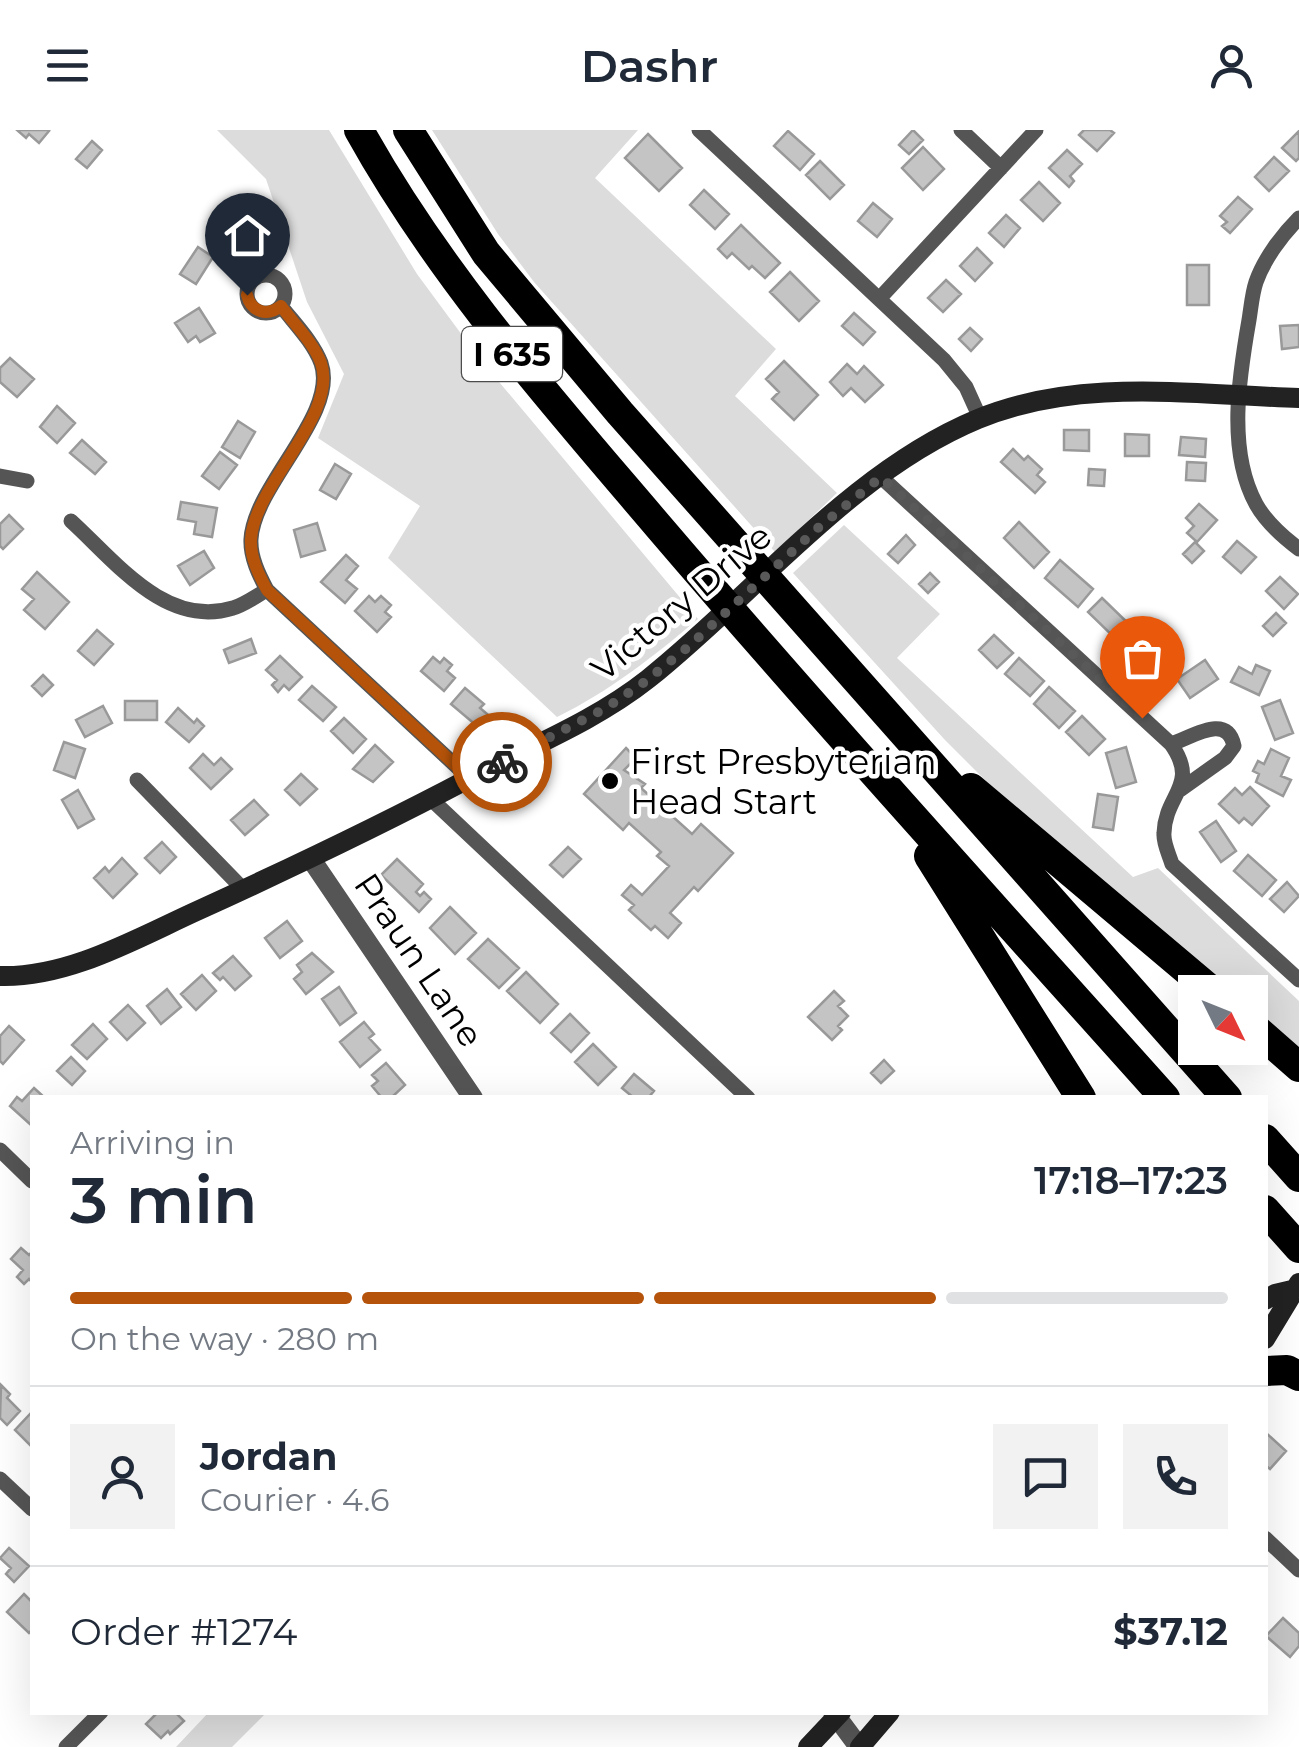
<!DOCTYPE html>
<meta charset="utf-8">
<style>
:root{--surface:#fff;--page:#f2f2f3;--text:#1f2937;--muted:#747a83;--line:#e0e1e3;--accent:#b45309}
body{margin:0;font-family:Montserrat,sans-serif;background:var(--page);color:var(--text);height:100vh;display:flex;flex-direction:column;font-size:38px;white-space:nowrap}
*{box-sizing:border-box;margin:0}
p{font-size:32px;color:var(--muted)}
.icon{flex:none;width:55px;height:55px;fill:none;stroke:currentColor;stroke-width:2;stroke-linecap:round;stroke-linejoin:round}
.map{position:relative;flex:1;overflow:hidden}
.side{position:absolute;left:30px;top:965px;width:1238px;height:620px;display:flex;flex-direction:column;background:var(--surface);border-radius:0px;box-shadow:0 10px 40px #0002}
.side>*{flex:none}
.needle{width:65px;rotate:133deg}
.controls{position:absolute;left:1178px;top:845px;display:grid;gap:20px}
.controls a{display:grid;place-items:center;width:90px;height:90px;border-radius:0px;background:var(--surface);box-shadow:0 10px 40px #0002;font-size:50px}
.pin{position:absolute;display:grid;place-items:center;width:85px;height:85px;color:#fff;margin:-102px -42px;border-radius:50% 50% 50% 0;rotate:-45deg;box-shadow:0 0 10px #0007}
.pin .icon{rotate:45deg}
.courier{position:absolute;display:grid;place-items:center;width:100px;height:100px;margin:-50px;border:8px solid #b45309;border-radius:50%;background:#fff;color:#222;box-shadow:0 2px 12px #0007}
.head em{font-style:normal;font-weight:600}
.head div{display:flex;flex-direction:column-reverse}
.head{display:flex;align-items:center;justify-content:space-between;height:170px;padding:0 40px}
h1{font-size:65px;font-weight:600;line-height:75px}
.bar{display:grid;grid-template-columns:repeat(4,1fr);gap:15px 10px;align-content:center;height:120px;padding:0 40px}
.bar i{height:12px;border-radius:8px;background:var(--line)}
.bar .active{background:var(--accent)}
.bar p{grid-column:span 4}
.line{display:flex;align-items:center;gap:25px;padding:0 40px;border-top:2px solid var(--line)}
.line div{flex:1}
.round{display:grid;place-items:center;flex:none;width:105px;height:105px;border-radius:0px;background:var(--page)}
header{display:flex;justify-content:space-between;align-items:center;height:130px;padding:0 40px;background:var(--surface);font-size:45px;font-weight:600}
.map>svg:first-child{display:block}
.green{fill:#dcdcdc}
.building{fill:#c4c4c4;stroke:#999;stroke-width:2.5}
.lines{fill:none;stroke-linecap:round;stroke-linejoin:round}
.minor{stroke:#555;stroke-width:15}
.tertiary{stroke:#555;stroke-width:20}
.secondary{stroke:#222;stroke-width:20}
.motorway{stroke:#000;stroke-width:30}
.done{stroke:#595959;stroke-width:10;stroke-dasharray:0 18}
.route{stroke:#b45309;stroke-width:12}
.poi-dot{fill:#000;stroke:#fff;stroke-width:4}
.labels{text-anchor:middle;dominant-baseline:central;stroke-width:9;stroke-linejoin:round;paint-order:stroke}
.shield{fill:#fff;stroke:#4c4c4c;stroke-width:2.5}
.shield-label{font-size:32px;font-weight:bold;fill:#000}
.street-label{font-size:35px;fill:#000;stroke:#fff}
.poi-label{font-size:35px;fill:#000;stroke:#fff;text-anchor:start}
</style>
<header><svg class="icon" aria-label="menu" viewBox="0 0 24 24"><path d="M4 6h16M4 12h16M4 18h16"/></svg>Dashr<svg class="icon" aria-label="person" viewBox="0 0 24 24"><circle cx="12" cy="8" r="4"/><path d="M4 21q1-7 8-7t8 7"/></svg></header>
<div class="map">
<svg width="1299" height="1617" viewBox="0 0 1299 1617">
<rect width="100%" height="100%" fill="#fff"/>
<path class="green" d="M217 0H329L417 144 479 228 698 489C653 527 610 561 557 587L388 428 420 376 318 308 344 244 307 172 266 49Z
M432 0H638L595 48 776 219 735 266 837 363 775 422 534 152 498 104Z
M844 395 940 484 897 528 1133 747 1158 738 1299 871V922L1250 880V862H1230L994 659 945 610 793 443Z
M209 1582H266V1583L232 1617H176Z"/>
<path class="building" d="M17 0H47L49 1 39 13 29 4 26 8Z
M913 0 923 10 909 24 899 15Z
M1084 0H1110L1114 3 1097 21 1079 5Z
M788 1 814 24 800 40 774 16Z
M1299 1V28L1296 31 1282 18Z
M648 4 682 38 659 61 625 28Z
M92 11 102 20 87 38 76 29Z
M923 17 944 39 923 60 902 38Z
M1067 20 1082 34 1070 46 1074 51 1069 57 1049 38Z
M1274 27 1289 41 1269 61 1255 47Z
M820 31 844 55 830 69 806 45Z
M1039 52 1060 73 1043 91 1021 70Z
M704 60 729 84 715 99 690 75Z
M1238 67 1252 79 1230 103 1222 96 1227 92 1220 86Z
M873 73 892 89 877 107 858 91Z
M247 85 254 105 225 114 219 95Z
M1006 85 1020 98 1004 117 989 103Z
M741 95 780 133 765 148 752 136 749 139 732 123 727 128 718 119Z
M198 117 213 127 196 154 180 144Z
M977 118 992 133 975 151 960 136Z
M1187 135H1209V175H1187Z
M790 142 819 171 799 191 770 162Z
M946 150 961 164 943 182 928 168Z
M199 178 215 203 200 212 196 206 188 212 175 193Z
M854 183 875 202 863 215 842 196Z
M1299 195V217L1282 219 1280 196Z
M970 198 982 209 971 221 959 209Z
M10 228 34 249 17 267 0 252V238Z
M784 231 818 265 794 290 772 269 779 262 766 249Z
M847 234 857 244 864 236 883 255 865 272 851 258 843 266 830 252Z
M57 276 75 293 57 313 40 297Z
M238 291 255 302 240 328 222 317Z
M1064 300H1089V321L1064 320Z
M1125 304 1149 305V326H1125Z
M1181 307 1206 309 1205 327 1179 325Z
M82 310 106 332 95 344 70 323Z
M1013 319 1024 330 1028 326 1042 339 1037 345 1045 352 1035 363 1001 332Z
M220 322 237 335 219 359 202 346Z
M1187 332 1206 333 1205 351 1186 350Z
M335 334 351 344 336 369 320 360Z
M1089 339 1105 340 1104 356 1088 355Z
M181 372 217 378 212 407 194 404 196 392 178 389Z
M1199 374 1217 390 1197 412 1187 403 1194 396 1186 388Z
M9 385 23 399 3 419 0 416V394Z
M1019 392 1049 422 1034 438 1004 408Z
M317 393 325 420 301 427 294 400Z
M906 405 915 415 898 433 888 424Z
M1237 411 1256 427 1241 443 1223 427Z
M1195 412 1204 421 1192 433 1183 424Z
M204 421 214 438 190 455 178 436Z
M346 425 358 436 346 450 357 459 345 473 321 452Z
M1060 430 1093 459 1078 477 1045 448Z
M37 442 69 472 45 499 24 480 34 469 22 459Z
M930 443 939 452 928 463 919 454Z
M1280 447 1298 464 1284 479 1266 461Z
M369 466 375 472 381 466 391 475 385 482 391 487 377 502 355 481Z
M1102 468 1133 498 1119 512 1088 482Z
M1276 483 1286 493 1273 506 1263 496Z
M97 500 113 514 94 535 78 521Z
M994 505 1013 523 997 538 979 520Z
M251 509 256 523 229 533 224 520Z
M1152 520 1172 538 1159 552 1139 534Z
M280 526 302 547 289 560 284 555 278 562 272 555 277 550 266 540Z
M433 527 440 533 444 528 452 535 447 541 455 548 444 561 421 541Z
M1019 528 1044 551 1030 566 1005 544Z
M1205 530 1218 549 1190 568 1177 549Z
M1256 535 1270 541 1259 565 1231 552 1239 537 1252 544Z
M43 545 53 555 42 566 32 556Z
M312 556 336 577 323 591 299 570Z
M1049 557 1075 581 1059 598 1034 574Z
M465 558 484 574 480 578 487 584 477 596 451 574Z
M1280 570 1293 603 1275 610 1262 577Z
M125 571H157V590H125Z
M103 576 112 593 85 607 76 590Z
M178 578 194 593 197 589 204 596 189 612 166 592Z
M1082 586 1105 609 1089 625 1066 602Z
M344 588 366 609 353 623 331 601Z
M64 612 85 619 75 648 54 640Z
M375 615 393 632 373 652 353 639Z
M1126 617 1136 652 1116 658 1106 623Z
M626 618 636 628 624 640 645 654 641 658 692 704 701 694 733 723 698 761 694 757 670 783 681 793 668 808 655 796 651 800 629 780 634 775 622 765 631 755 642 765 669 736 657 726 661 722 629 693 623 700 584 664Z
M1271 619 1289 628 1281 646 1291 650 1283 666 1256 652 1259 644 1253 641 1258 631 1264 634Z
M203 624 214 635 221 628 232 639 211 659 190 638Z
M301 644 317 659 300 675 285 660Z
M1250 657 1269 676 1252 695 1244 688 1239 693 1219 674 1235 658 1242 665Z
M78 660 94 689 78 698 62 670Z
M1098 664 1118 667 1113 700 1093 697Z
M254 670 268 685 245 705 231 690Z
M1216 691 1236 721 1221 732 1200 702Z
M162 712 176 727 160 743 145 728Z
M568 717 581 729 563 747 550 735Z
M1248 725 1276 750 1262 766 1234 741Z
M122 728 137 744 113 768 94 748 105 737 109 742Z
M397 729 423 754 416 762 420 766 424 762 431 769 419 782 381 745Z
M1287 752 1299 766 1284 782 1270 769Z
M450 777 476 803 455 824 430 798Z
M287 791 302 811 280 828 265 808Z
M488 809 519 838 499 858 468 829Z
M312 823 333 842 306 864 294 849 302 842 297 835Z
M233 826 251 846 235 860 223 847 220 850 213 843Z
M526 842 558 874 540 893 507 861Z
M202 845 216 861 196 880 181 864Z
M339 857 356 883 340 895 322 869Z
M167 859 181 877 161 894 147 876Z
M834 861 844 871 838 876 848 886 838 896 842 900 832 910 808 887Z
M128 875 145 893 127 910 110 892Z
M570 884 589 903 571 922 551 903Z
M364 892 374 904 369 908 380 920 360 937 340 912Z
M93 894 107 909 87 929 72 915Z
M9 896 24 910 3 934 0 931V906Z
M593 914 616 937 598 955 575 932Z
M71 927 85 941 72 955 57 941Z
M884 930 894 941 881 953 871 943Z
M386 933 405 955 391 968H382L372 956 378 951 372 945Z
M634 944 654 961 648 968H634L622 958Z
M34 958 45 968H32L31 995 10 976 17 967 22 971Z
M21 1118 29 1125 32 1122V1152L29 1149 24 1154 17 1147 23 1140 11 1129Z
M1 1255 10 1264 7 1268 20 1281 7 1295 0 1288Z
M30 1284 32 1286V1317L15 1300Z
M1265 1302 1286 1321 1270 1339 1265 1335Z
M9 1418 29 1436 14 1452 6 1444 11 1438 0 1428Z
M24 1464 32 1472V1500L29 1503 7 1482Z
M1283 1488 1299 1503V1516L1290 1527 1266 1506Z
M158 1582H175L184 1591 170 1604 168 1601 161 1608 146 1594Z"/>
<g class="lines">
<path class="minor" d="M699 0 944 230 966 257 980 288
M961 0 1001 38
M1299 88C1282 105 1264 129 1256 152 1252 164 1251 178 1249 190 1239 247 1227 321 1256 374 1266 392 1283 407 1299 419
M247 164a19 19 0 1 1 38 0a19 19 0 1 1-38 0Z
M879 169 1036 0
M281 176C295 194 313 212 321 233 339 284 254 355 251 409 250 427 259 445 267 460L469 648
M0 346 27 351
M881 347 1171 614C1200 655 1165 664 1164 703 1163 713 1169 724 1172 734L1299 850
M71 391C115 431 166 499 233 478 244 475 256 466 267 460
M1171 614C1191 608 1227 582 1234 616L1225 628 1180 660
M137 650 244 760
M432 670 748 968
M0 1020 32 1051
M0 1349 32 1379
M1265 1408 1299 1440
M66 1617 101 1582"/>
<path class="tertiary" d="M311 729 473 968
M833 1582 859 1617"/>
<path class="secondary" d="M0 846C69 848 137 808 199 780 291 738 381 695 470 648 529 617 595 591 648 549 755 464 850 342 978 289 1079 247 1193 265 1299 268
M1265 1170 1275 1164 1292 1160
M1265 1209 1299 1153
M808 1617 841 1582
M860 1617 890 1582"/>
<path class="motorway" d="M359 0C440 146 551 270 659 397 824 590 995 778 1165 968
M408 0 486 123 620 283 1227 968
M971 658 1213 862
M929 726 1081 968
M1250 894 1299 937
M1265 1009 1299 1047
M1265 1080 1299 1118
M1265 1241 1287 1240 1299 1246"/>
</g>
<g class="lines">
<path class="done" d="M502 632 606 578 646 551 688 517 818 398 881 347 1142 588"/>
<path class="route" d="M247 165C251 182 267 187 281 176 294 194 313 212 321 233 339 284 254 356 251 409 250 428 259 445 267 460L469 648 502 632"/>
</g>
<circle class="poi-dot" cx="610" cy="651" r="10"/>
<g class="labels">
<rect class="shield" x="462" y="197" width="100" height="54" rx="8"/>
<g class="shield-label">
<text x="512" y="224">I 635</text>
</g>
<g class="street-label">
<text transform="translate(681 472) rotate(-40)">Victory Drive</text>
<text transform="translate(419 830) rotate(56)">Praun Lane</text>
</g>
<g class="poi-label">
<text x="630" y="631">First Presbyterian<tspan x="630" dy="40">Head Start</tspan></text>
</g>
</g>
</svg>
<div class="controls">
<a><svg class="needle" viewBox="-14 -14 28 28"><path d="M0-13l5 13h-10z" fill="#e53935"/><path d="M0 13l5-13h-10z" fill="#747a83"/></svg></a>
</div>
<div class="pin" style="left:1142px;top:588px;background:#ea580c"><svg class="icon" aria-label="bag" viewBox="0 0 24 24"><path d="M5 8h14l-1 12H6zM9 8a3 3 0 0 1 6 0"/></svg></div>
<div class="pin" style="left:247px;top:165px;background:#1f2937"><svg class="icon" aria-label="home" viewBox="0 0 24 24"><path d="M3 11l9-7 9 7M6 9v11h12V9"/></svg></div>
<div class="courier" style="left:502px;top:632px"><svg class="icon" aria-label="bike" viewBox="0 0 24 24"><circle cx="6" cy="16" r="4"/><circle cx="18" cy="16" r="4"/><path d="M6 16l4-8h5l3 8M10 8l3 8H6M13 5h3"/></svg></div>
<section class="side">
<div class="head"><div><h1>3 min</h1><p>Arriving in</p></div><em>17:18–17:23</em></div>
<div class="bar"><i class="active"></i><i class="active"></i><i class="active"></i><i></i><p>On the way · 280 m</p></div>
<div class="line" style="height:180px"><a class="round"><svg class="icon" aria-label="person" viewBox="0 0 24 24"><circle cx="12" cy="8" r="4"/><path d="M4 21q1-7 8-7t8 7"/></svg></a><div><b>Jordan</b><p>Courier · 4.6</p></div><a class="round"><svg class="icon" aria-label="chat" viewBox="0 0 24 24"><path d="M4 5h16v11H9l-5 4z"/></svg></a><a class="round"><svg class="icon" aria-label="phone" viewBox="0 0 24 24"><path d="M5 4h4l2 5-3 2q2 4 5 5l2-3 5 2v4C11 20 4 13 5 4z"/></svg></a></div>
<div class="line" style="height:130px"><div>Order #1274</div><b>$37.12</b></div>
</section>
</div>
